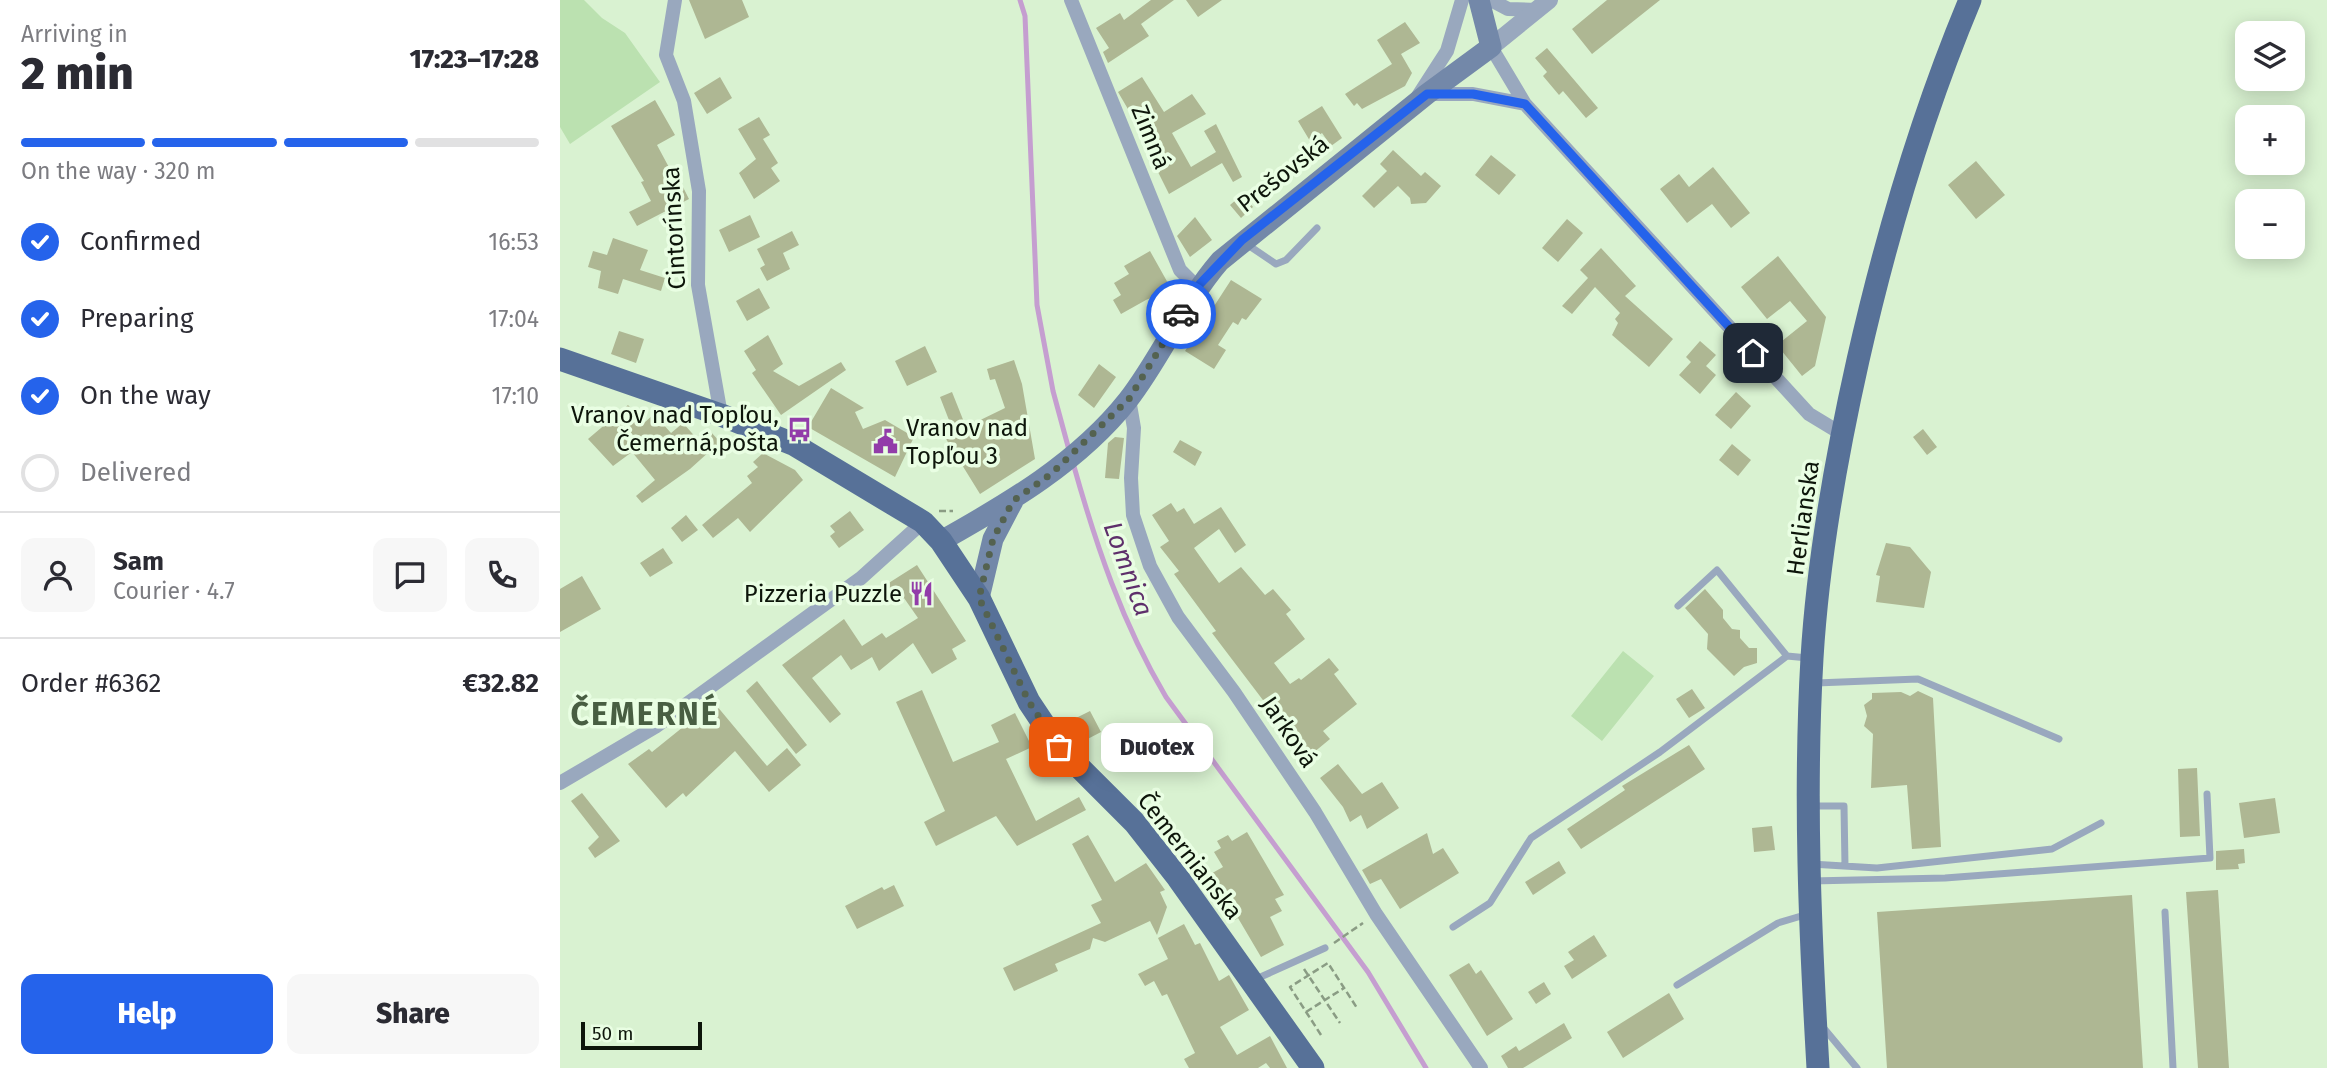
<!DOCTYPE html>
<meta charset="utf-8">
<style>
:root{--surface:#fff;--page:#f7f7f7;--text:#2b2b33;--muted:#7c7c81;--line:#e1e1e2;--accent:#2563eb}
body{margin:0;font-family:"Fira Sans",sans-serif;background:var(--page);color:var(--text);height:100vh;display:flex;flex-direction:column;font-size:26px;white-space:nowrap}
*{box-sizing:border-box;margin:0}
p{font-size:23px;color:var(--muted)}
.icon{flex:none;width:38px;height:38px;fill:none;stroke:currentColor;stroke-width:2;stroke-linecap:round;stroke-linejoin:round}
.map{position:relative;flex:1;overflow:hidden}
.details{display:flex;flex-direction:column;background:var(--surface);width:560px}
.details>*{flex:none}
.tools{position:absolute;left:1675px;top:21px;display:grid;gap:14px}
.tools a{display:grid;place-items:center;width:70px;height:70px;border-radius:14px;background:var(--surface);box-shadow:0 4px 18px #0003;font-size:35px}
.scale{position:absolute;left:21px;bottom:18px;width:121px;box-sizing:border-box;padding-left:7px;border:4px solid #0d150a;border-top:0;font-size:19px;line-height:24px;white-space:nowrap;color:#0d150a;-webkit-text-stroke:5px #e9fee3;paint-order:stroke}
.pin{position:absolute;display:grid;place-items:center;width:60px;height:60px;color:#fff;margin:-30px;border-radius:14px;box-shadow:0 4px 10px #0006}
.courier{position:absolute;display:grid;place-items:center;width:70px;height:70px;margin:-35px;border:5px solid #2563eb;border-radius:50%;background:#fff;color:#222;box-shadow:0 2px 9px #0007}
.bubble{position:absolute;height:49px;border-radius:14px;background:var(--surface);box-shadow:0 4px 18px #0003;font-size:23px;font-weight:800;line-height:49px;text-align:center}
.headline em{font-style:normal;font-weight:800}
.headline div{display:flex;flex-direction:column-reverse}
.headline{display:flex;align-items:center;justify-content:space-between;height:119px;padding:0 21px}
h1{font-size:46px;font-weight:800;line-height:52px}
.bar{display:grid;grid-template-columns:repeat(4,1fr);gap:10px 7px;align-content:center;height:84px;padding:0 21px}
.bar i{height:9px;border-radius:5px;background:var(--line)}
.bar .selected{background:var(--accent)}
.bar p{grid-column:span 4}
.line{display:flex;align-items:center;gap:18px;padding:0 21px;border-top:2px solid var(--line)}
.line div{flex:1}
.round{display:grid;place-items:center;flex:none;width:74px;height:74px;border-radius:14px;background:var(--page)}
ol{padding:0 21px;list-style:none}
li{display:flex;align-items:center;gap:21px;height:77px}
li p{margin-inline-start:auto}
li .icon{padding:7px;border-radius:50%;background:var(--accent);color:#fff;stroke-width:4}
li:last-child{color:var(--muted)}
li i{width:38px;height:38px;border:4px solid var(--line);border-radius:50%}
.action{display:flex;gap:14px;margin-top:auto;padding:14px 21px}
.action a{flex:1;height:80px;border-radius:14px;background:var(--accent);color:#fff;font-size:28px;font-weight:800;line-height:80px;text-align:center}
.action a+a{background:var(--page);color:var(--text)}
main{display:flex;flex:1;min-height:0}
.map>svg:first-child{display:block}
.green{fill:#bbe1b0}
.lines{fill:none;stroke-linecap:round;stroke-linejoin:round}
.stream{stroke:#c59ed0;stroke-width:5}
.building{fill:#aeb793}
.path{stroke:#8a9c84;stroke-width:2.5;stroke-dasharray:7 3.5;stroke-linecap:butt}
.service{stroke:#99a8be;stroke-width:7}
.minor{stroke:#99a8be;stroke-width:14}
.tertiary{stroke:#99a8be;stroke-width:18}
.secondary{stroke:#7388a9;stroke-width:21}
.primary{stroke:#577198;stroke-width:23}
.done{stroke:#546250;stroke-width:7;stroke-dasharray:0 12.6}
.route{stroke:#2563eb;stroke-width:9}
.labels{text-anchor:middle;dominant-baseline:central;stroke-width:7;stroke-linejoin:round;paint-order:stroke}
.street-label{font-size:24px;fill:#0d150a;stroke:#e9fee3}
.poi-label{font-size:24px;fill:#0d150a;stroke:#e9fee3;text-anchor:end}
.water-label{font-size:26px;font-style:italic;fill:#5e2f6b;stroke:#e9fee3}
.district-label{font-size:32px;font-weight:bold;letter-spacing:2px;fill:#485e42;stroke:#e9fee3}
</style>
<main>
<section class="details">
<div class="headline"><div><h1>2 min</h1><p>Arriving in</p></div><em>17:23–17:28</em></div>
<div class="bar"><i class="selected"></i><i class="selected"></i><i class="selected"></i><i></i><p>On the way · 320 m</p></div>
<ol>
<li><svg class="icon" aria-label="check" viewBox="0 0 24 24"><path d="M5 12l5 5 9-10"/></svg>Confirmed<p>16:53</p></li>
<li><svg class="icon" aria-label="check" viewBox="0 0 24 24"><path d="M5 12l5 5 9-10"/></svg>Preparing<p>17:04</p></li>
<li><svg class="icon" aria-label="check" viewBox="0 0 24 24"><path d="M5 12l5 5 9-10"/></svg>On the way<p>17:10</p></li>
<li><i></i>Delivered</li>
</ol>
<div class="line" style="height:126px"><a class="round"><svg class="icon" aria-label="person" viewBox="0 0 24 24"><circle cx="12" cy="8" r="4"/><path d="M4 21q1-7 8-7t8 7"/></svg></a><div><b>Sam</b><p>Courier · 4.7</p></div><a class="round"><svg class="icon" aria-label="chat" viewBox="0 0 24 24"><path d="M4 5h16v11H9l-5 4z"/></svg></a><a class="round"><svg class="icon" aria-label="phone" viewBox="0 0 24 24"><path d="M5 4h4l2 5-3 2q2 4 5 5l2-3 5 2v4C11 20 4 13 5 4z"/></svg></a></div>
<div class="line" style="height:91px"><div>Order #6362</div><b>€32.82</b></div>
<div class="action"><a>Help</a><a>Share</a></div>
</section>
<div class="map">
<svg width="1767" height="1068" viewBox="0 0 1767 1068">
<rect width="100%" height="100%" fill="#d9f2d1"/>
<path class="green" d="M0 0H24L42 18 65 33 100 82 10 144 0 127Z
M1063 651 1094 676 1042 741 1011 716Z"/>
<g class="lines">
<path class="stream" d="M460 0 465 16 477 305 493 391 509 450
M513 463C536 545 562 623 606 697L808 972 866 1068"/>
</g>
<path class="building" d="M129 0H182L189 17 145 39Z
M591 0H614L581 24 589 36 548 63 543 52 549 48 536 28 560 13 564 20Z
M626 0H662L638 17Z
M1047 0H1100L1032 54 1012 29Z
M845 22 860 43 841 54 852 73 845 86 802 109 797 103 794 106 785 94 832 64 817 40Z
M987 48 1038 108 1026 118 1003 91 999 95 983 76 987 72 975 58Z
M160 77 172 98 147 114 134 93Z
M582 77 604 112 632 94 646 114 612 133 631 167 656 152 644 131 656 124 682 177 673 182 662 163 609 194 589 154 593 152 558 92Z
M95 100 115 135 97 145 119 186 122 185 129 199 77 226 69 212 91 201 81 182 84 181 51 126Z
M762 106 782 138 771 146 762 133 750 141 738 121Z
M199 117 210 135 203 139 218 163 211 168 220 181 194 199 179 173 196 159 178 129Z
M833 150 861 176 865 172 881 186 866 203 851 204 850 198 838 186 814 208 802 196 827 171 820 164Z
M931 155 956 175 939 195 915 175Z
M1416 161 1445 195 1416 219 1388 185Z
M1153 167 1190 213 1171 228 1152 204 1127 223 1100 189 1119 174 1129 187Z
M683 194 693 207 681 218 670 205Z
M190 215 200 237 169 252 159 230Z
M635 217 652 240 630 257 617 236Z
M1007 219 1023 233 998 262 982 248Z
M232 231 239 245 223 253 230 269 207 281 200 268 205 265 197 249Z
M53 238 88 250 80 270 105 278 101 291 63 279 58 294 38 288 41 271 28 267 33 251 47 255Z
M1041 248 1076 286 1065 296 1113 339 1089 367 1052 335 1058 323 1055 319 1060 313 1035 287 1012 314 1002 306 1028 278 1020 270Z
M590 251 613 292 601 299 598 295 586 300 561 314 553 300 561 295 554 283 569 274 564 266Z
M1218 256 1266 317 1255 366 1242 376 1217 345 1247 321 1230 301 1207 319 1181 287Z
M671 280 702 299 686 320 682 318 678 325 673 322 658 345 666 350 654 369 625 351Z
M199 288 210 308 187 321 176 301Z
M59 331 84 339 76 363 51 354Z
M208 335 223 364 213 371 239 386 281 362 286 370 221 415 192 373 196 370 184 351Z
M1140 341 1156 355 1146 366 1156 375 1140 394 1119 375 1131 362 1126 357Z
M365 346 377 372 347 386 335 361Z
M454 360 462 384 475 459 420 494 386 439 394 433 380 397 392 392 406 427 445 408 435 379 430 380 427 369Z
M539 364 556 377 534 408 518 395Z
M271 388 304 408 295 412 303 429 325 420 354 437 335 477 248 427Z
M1176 392 1191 406 1171 429 1155 415Z
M68 405 84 423 94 414 111 433 123 423 139 441 150 431 160 442 130 469 82 503 76 496 95 480 72 452 53 466 28 439Z
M1363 429 1377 447 1367 455 1353 437Z
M555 437 564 438 559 479 545 478 548 443Z
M620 440 642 452 635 466 613 452Z
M1172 444 1191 460 1178 476 1159 460Z
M203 453 235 470 243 480 190 532 178 518 153 538 142 525 192 483 187 476 198 467 193 462Z
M611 503 617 512 624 508 634 524 661 507 686 545 675 553 659 529 634 548 659 583 681 567 705 595 713 589 731 610 726 614 745 639 714 663 730 684 739 678 741 680 769 658 779 670 774 674 797 704 763 731 770 739 747 758 652 633 656 631 614 574 619 571 600 547 609 541 592 515Z
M290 511 304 530 279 548 270 536 275 532 270 526Z
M126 515 138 530 122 542 111 528Z
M1326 543 1350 547 1371 572 1364 608 1316 602 1320 576 1316 575Z
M103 548 113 563 90 577 80 563Z
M357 565 406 641 392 649 397 659 372 674 353 643 319 671 312 657 291 670 281 655 252 678 281 714 270 723 222 665 284 619 302 646 322 633 326 638 358 618 344 598 334 604 324 586Z
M22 576 41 609 0 632V589Z
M1145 589 1163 610V618L1172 629 1180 630V638L1189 648H1197V663L1184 667 1174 676 1147 649 1148 634 1125 608Z
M197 681 247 745 236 754 186 691Z
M1132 689 1145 708 1129 718 1116 699Z
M362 690 393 762 439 742 431 725 455 713 472 747 446 759 476 821 519 797 526 810 457 846 436 816 376 846 364 822 385 811 336 702Z
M1358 691 1373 698 1381 847 1352 849 1347 785 1311 788 1313 734 1304 726 1307 716 1304 705 1312 699V693L1341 692 1350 696Z
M156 705 207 766 227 748 241 765 209 792 175 751 126 797 123 793 106 808 68 764 89 749 92 752 128 723 131 727Z
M530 711 541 732 520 743 508 722Z
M1129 745 1145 769 1021 849 1007 829 1065 790 1062 786Z
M778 764 802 794 822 782 839 808 807 829 801 815 790 822 783 807 760 778Z
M1637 768 1640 836 1620 837 1618 769Z
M22 793 60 841 35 858 28 848 39 837 11 801Z
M1715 798 1720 833 1684 838 1679 803Z
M1212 826 1215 850 1194 852 1192 828Z
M687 832 724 895 715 899 722 911 710 917 724 945 701 957 678 918 675 920 658 886 654 888 647 876 663 867 654 852 661 848 657 841 668 835 672 841Z
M867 833 873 854 883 848 899 873 840 909 821 879 810 884 802 870Z
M528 835 555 882 586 863 605 890 600 892 607 907 597 935 590 921 545 942 533 938 530 949 495 964 498 971 454 991 443 968 541 923 531 905 542 900 512 844Z
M1684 849 1685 863 1678 864 1679 869 1656 870V851Z
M999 861 1006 873 973 895 965 882Z
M334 885 344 906 297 929 285 906 322 887 324 890Z
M1658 890 1669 1068H1638L1626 892Z
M1572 895 1583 1068H1327L1317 912Z
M624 924 635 945 640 943 659 981 669 975 689 1010 660 1027 677 1055 710 1036 727 1068H710L706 1063 698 1068H629L624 1059 635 1053 607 994 602 996 594 981 585 986 578 974 608 959 598 938Z
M1034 935 1047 956 1012 979 1004 966 1014 960 1008 952Z
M909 963 916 974 921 970 953 1019 927 1036 889 975Z
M984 982 991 994 976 1004 968 992Z
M1109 993 1124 1019 1063 1058 1047 1032Z
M1004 1023 1012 1038 963 1068H948L941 1056 956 1046 959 1051Z"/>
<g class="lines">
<path class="path" d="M379 511H393
M774 943 803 923
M744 969 780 1023
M746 1012 784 988
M761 1035 730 987 768 963 797 1008"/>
<path class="service" d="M685 243 716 264 726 260 757 228
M1118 606 1157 570 1227 656
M1256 683 1358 679 1499 739
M1253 806H1284L1285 866
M1251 864 1317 868 1492 849 1541 823
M1251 881 1385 878 1650 858 1647 794
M1605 912 1613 1068
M893 927 930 903 971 838 1100 752 1227 656 1248 658
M696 979 765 948
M1117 985 1218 923 1248 914
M1262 1026 1297 1068"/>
<path class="minor" d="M115 0 106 55 124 101 139 191 138 285 161 415
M511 0 620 270 637 287
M931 0 948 9 977 10
M931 47 965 104 1249 414 1282 434
M867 94H913L965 104
M858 96 887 51 902 0
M569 399 574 428 571 478 573 515 590 566 618 617 674 692 755 812 816 914 921 1068
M0 783 95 727 301 578 363 522"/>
<path class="tertiary" d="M931 47 989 0"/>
<path class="secondary" d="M381 541C449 503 519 462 568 400 602 356 623 304 660 261L867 94 931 47 919 0
M419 598 433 539 453 501"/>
<path class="primary" d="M0 359 161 415 233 444 363 522 381 541 419 598 469 702 499 747 574 822 618 878 753 1068
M1258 1068C1250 930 1244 796 1252 658 1258 558 1276 458 1298 360 1326 237 1361 117 1410 0"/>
</g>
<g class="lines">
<path class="done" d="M499 747 469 702 419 598 433 539 453 501 491 474 569 399 621 314"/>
<path class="route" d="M621 314 637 287 682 240 867 94H913L965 104 1193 353"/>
</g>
<defs>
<symbol id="bus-bare" viewBox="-9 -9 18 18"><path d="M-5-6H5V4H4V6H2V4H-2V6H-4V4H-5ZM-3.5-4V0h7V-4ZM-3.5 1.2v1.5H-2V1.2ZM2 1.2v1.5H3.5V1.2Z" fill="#923ca9" stroke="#e9fee3" stroke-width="2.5" paint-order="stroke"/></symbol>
<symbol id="civic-bare" viewBox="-9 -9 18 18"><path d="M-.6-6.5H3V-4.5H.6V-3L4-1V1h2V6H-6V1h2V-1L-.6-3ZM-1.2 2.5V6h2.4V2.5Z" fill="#923ca9" stroke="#e9fee3" stroke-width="2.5" paint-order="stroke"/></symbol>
<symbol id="restaurant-bare" viewBox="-9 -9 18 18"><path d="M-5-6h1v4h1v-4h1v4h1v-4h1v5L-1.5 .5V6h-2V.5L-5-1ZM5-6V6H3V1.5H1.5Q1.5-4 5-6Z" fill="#923ca9" stroke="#e9fee3" stroke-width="2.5" paint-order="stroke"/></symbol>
</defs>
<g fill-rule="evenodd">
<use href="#bus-bare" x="222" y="412" width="35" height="35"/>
<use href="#civic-bare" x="308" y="424" width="35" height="35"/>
<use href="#restaurant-bare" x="344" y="576" width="35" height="35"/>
</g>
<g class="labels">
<g class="street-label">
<text transform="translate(591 137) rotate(68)">Zimná</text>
<text transform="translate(723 174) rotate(-38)">Prešovská</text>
<text transform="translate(114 228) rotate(-93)">Cintorínska</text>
<text transform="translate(1243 518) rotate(-82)">Herlianska</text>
<text transform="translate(729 732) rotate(56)">Jarková</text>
<text transform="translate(630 856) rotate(52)">Čemernianska</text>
</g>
<g class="poi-label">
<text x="219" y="415">Vranov nad Topľou,<tspan x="219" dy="28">Čemerná,pošta</tspan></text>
<text x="346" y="428" text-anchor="start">Vranov nad<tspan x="346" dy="28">Topľou 3</tspan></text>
<text x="342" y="594">Pizzeria Puzzle</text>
</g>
<g class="water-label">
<text transform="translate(568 569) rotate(70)">Lomnica</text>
</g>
<g class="district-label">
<text x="85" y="714">ČEMERNÉ</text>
</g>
</g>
</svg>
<div class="tools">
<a><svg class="icon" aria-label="layers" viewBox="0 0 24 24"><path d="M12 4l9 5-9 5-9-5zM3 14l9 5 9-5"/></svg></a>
<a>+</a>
<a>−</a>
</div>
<div class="scale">50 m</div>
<div class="pin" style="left:499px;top:747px;background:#ea580c"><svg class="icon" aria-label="bag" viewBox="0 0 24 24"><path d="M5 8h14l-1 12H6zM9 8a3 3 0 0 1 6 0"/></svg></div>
<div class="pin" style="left:1193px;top:353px;background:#1f2937"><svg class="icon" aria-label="home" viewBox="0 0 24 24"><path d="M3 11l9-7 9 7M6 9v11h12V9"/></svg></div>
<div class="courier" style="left:621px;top:314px"><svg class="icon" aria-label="car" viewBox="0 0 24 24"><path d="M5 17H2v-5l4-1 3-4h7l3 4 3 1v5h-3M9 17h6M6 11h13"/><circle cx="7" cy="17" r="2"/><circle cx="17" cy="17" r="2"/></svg></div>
<div class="bubble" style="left:541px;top:723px;width:112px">Duotex</div>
</div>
</main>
